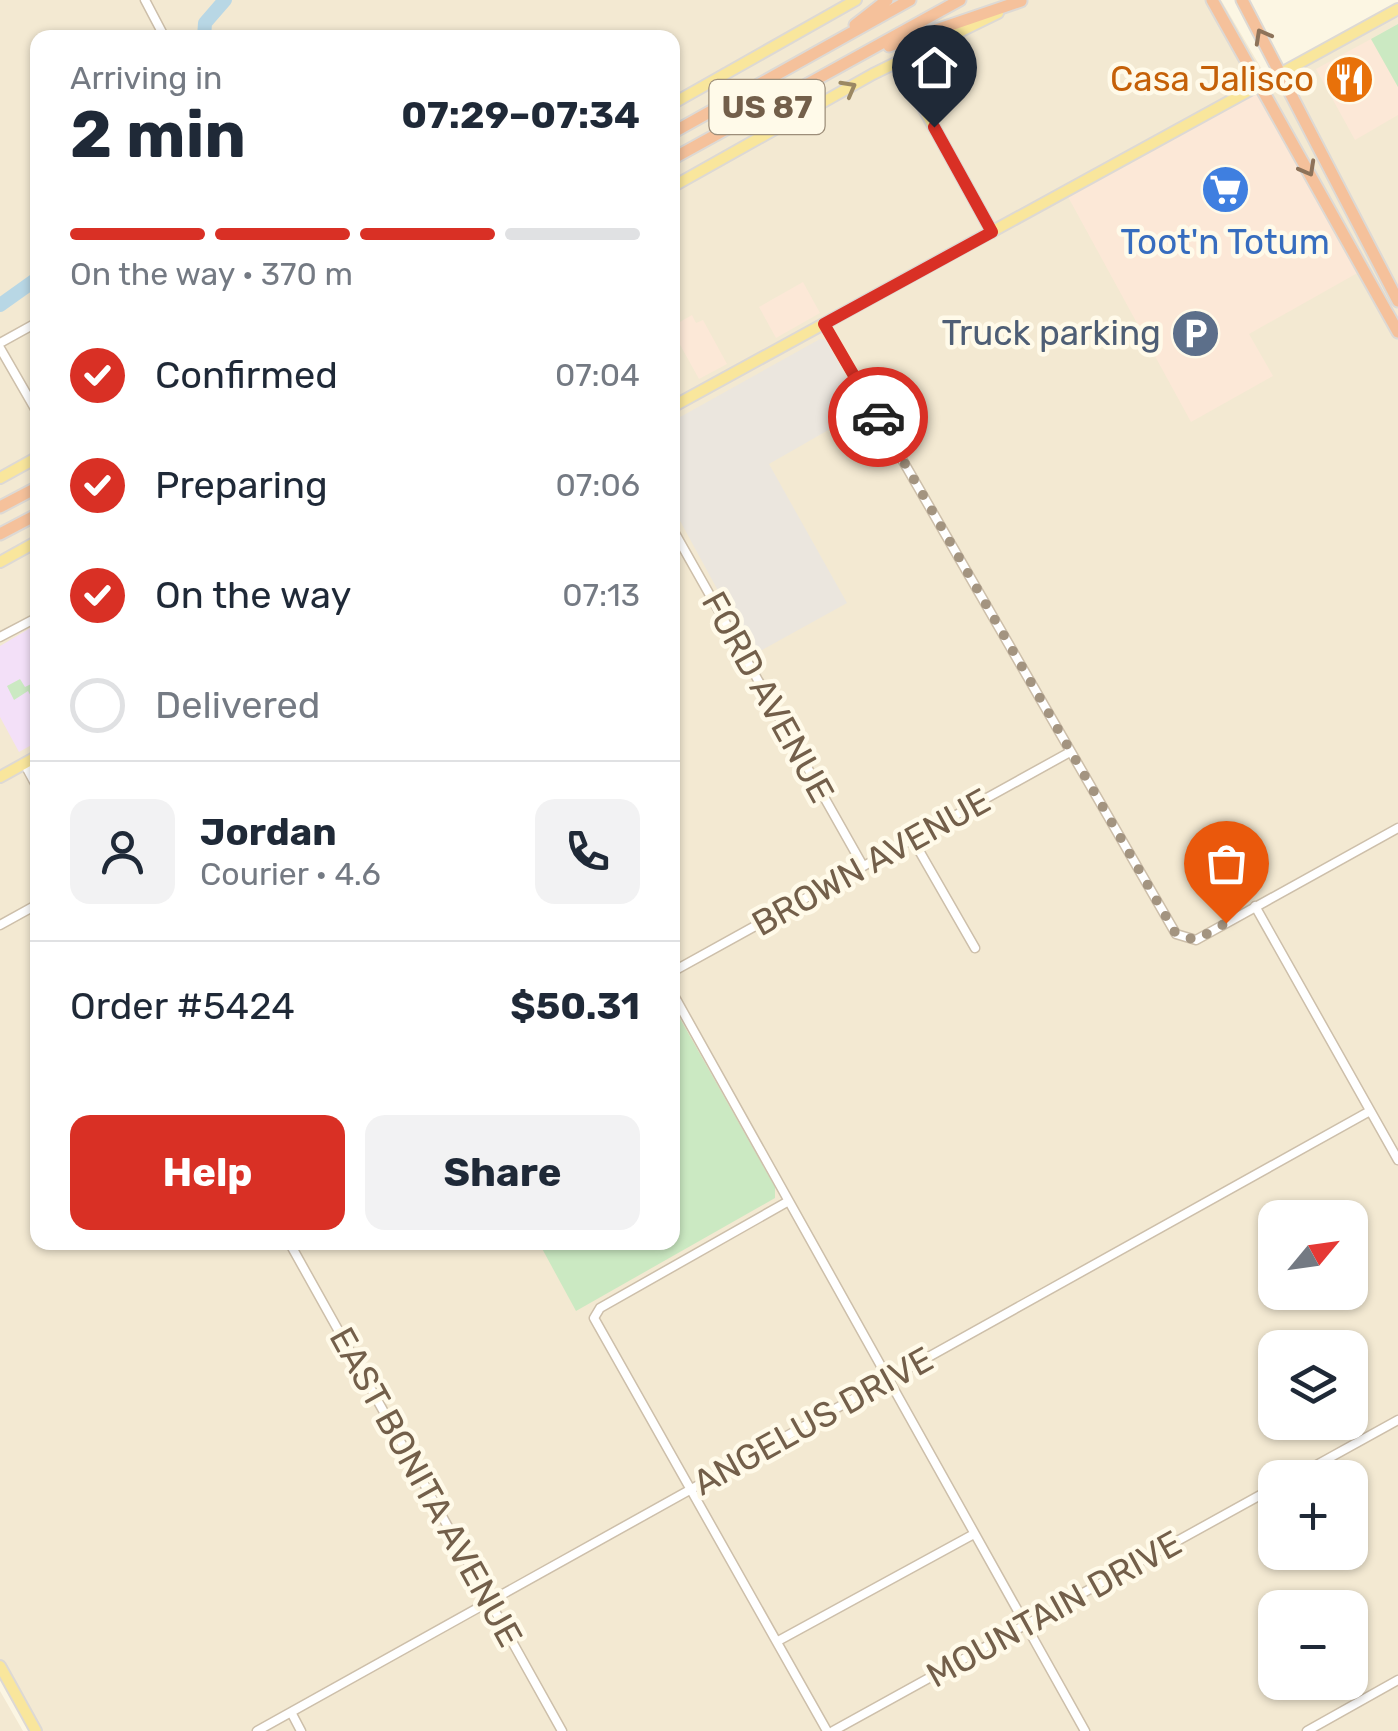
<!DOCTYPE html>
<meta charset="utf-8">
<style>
:root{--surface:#fff;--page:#f2f2f3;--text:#1f2937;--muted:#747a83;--line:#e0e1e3;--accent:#d93025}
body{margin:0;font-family:Rubik,sans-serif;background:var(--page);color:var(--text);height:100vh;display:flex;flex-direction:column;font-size:38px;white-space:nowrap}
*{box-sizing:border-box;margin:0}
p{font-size:32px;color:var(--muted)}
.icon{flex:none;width:55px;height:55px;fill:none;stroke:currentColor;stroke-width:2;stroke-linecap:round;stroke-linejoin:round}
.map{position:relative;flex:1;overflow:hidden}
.drawer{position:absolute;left:30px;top:30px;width:650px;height:1220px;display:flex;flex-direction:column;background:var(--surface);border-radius:20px;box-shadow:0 2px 8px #0004}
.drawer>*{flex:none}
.needle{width:65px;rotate:61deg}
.controls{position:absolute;left:1258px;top:1200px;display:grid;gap:20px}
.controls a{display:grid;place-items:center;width:110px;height:110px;border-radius:20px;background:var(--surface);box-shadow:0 2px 8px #0004;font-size:50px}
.pin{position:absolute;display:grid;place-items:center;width:85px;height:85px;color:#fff;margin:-102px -42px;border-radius:50% 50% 50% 0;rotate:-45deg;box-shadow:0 0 10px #0007}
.pin .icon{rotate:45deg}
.courier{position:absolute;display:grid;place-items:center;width:100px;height:100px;margin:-50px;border:8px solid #d93025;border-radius:50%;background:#fff;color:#222;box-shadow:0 2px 12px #0007}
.head em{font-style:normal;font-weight:700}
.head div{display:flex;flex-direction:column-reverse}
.head{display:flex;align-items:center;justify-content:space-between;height:170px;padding:0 40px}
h1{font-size:65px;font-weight:700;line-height:75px}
.bar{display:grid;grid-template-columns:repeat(4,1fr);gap:15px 10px;align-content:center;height:120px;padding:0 40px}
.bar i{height:12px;border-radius:8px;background:var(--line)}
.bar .on{background:var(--accent)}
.bar p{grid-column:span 4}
.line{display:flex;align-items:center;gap:25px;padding:0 40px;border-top:2px solid var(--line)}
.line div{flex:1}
.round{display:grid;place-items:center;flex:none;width:105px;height:105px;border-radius:20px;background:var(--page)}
ol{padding:0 40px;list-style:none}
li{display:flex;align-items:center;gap:30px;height:110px}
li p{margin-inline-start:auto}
li .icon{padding:10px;border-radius:50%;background:var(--accent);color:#fff;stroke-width:4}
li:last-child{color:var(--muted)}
li i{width:55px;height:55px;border:5px solid var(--line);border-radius:50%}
.primary-button{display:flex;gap:20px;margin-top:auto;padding:20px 40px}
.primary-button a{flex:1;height:115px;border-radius:20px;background:var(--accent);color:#fff;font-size:40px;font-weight:700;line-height:115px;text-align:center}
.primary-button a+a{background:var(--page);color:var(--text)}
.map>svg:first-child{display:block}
.residential{fill:#f3e9d2;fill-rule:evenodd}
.commercial{fill:#fce8d7}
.industrial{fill:#ebe6de}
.education{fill:#f3e0f8}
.green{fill:#cbe9c2}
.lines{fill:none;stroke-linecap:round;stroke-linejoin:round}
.river{stroke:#b8d7e5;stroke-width:14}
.minor-casing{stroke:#cdbfaa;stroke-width:11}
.major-casing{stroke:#ddd9d4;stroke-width:14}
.highway-casing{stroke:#ddd9d4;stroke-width:15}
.minor{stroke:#fff;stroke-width:8}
.major{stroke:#f9e69c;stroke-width:10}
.highway{stroke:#f5c19b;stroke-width:11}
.oneway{stroke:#8d735a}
.oneway2{stroke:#9b8863}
.done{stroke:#a39480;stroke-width:10;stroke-dasharray:0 18}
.route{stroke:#d93025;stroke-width:12}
.labels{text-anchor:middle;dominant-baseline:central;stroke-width:9;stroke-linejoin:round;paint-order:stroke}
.shield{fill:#fffae9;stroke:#9d8e7a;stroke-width:2.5}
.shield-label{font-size:32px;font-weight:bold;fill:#735f4a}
.food-label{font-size:35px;fill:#c56008;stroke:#fffae9;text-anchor:end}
.shop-label{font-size:35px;fill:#366cbe;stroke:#fffae9}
.service-label{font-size:35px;fill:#4e5e75;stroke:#fffae9;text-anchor:end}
.street-label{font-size:35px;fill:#735f4a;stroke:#fffae9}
</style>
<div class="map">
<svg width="1398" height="1731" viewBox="0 0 1398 1731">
<rect width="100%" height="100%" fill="#fcf6e3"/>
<path class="residential" d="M0 0H1221L1271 85 1398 16V1731H36L0 1665ZM38 38H672V1242H38ZM1275 1218H1350V1292H1275ZM1275 1348H1350V1422H1275ZM1275 1478H1350V1552H1275ZM1275 1608H1350V1682H1275Z
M0 1691 23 1731H0Z"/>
<path class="commercial" d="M1371 39 1398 87V115L1355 140 1316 69Z
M1260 90 1361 271 1249 334 1273 376 1191 422 1067 195Z
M803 282 820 313 776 338 759 307Z
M692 315 696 323 703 320 727 364 699 379 673 332V326Z"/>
<path class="industrial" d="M820 339 826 340 865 409 769 464 847 603 753 655 673 508V421Z"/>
<path class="education" d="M37 624V742L19 752 0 717V646Z"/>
<path class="green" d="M1398 24V87L1371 39Z
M20 679 25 687 37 681V707L28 691 14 700 7 686Z
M673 1006 775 1187V1198L576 1311 539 1243 672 1242Z"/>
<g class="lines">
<path class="river" d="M204 38 205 23 225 0
M0 305 38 278"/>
<defs>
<path id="minor" d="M145 0 165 38
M824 324 1176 934 1196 940 1398 828
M0 343 38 322
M0 348 38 414
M672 528 863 866
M0 637 38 617
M24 763 38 789
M913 840 975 948
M1255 906 1398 1160
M0 925 38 904
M672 972 1070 752
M672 992 1085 1731
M787 1202 600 1308 594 1318 827 1731
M289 1242 562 1731
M1293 1478 1398 1420
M778 1641 974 1534
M291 1712 301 1731
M257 1731 1370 1111
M833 1731 1275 1487
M1307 1731 1398 1680"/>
<path id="major" d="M898 62 992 232
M672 104 856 0
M672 187 873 74 998 13
M672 407 1398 9
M0 478 38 457
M0 562 38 541
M0 777 38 756
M0 1666 36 1731"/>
<path id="highway" d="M1212 0 1398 332
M1242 0 1398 301
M855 25 887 0
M889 46 1021 1
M672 133 910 0
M672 159 960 0
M0 507 38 487
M0 534 38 514"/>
</defs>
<use href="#minor" class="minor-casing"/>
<use href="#major" class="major-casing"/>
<use href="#highway" class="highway-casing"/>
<use href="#minor" class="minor"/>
<use href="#major" class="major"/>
<use href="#highway" class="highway"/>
</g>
<defs><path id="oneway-chevron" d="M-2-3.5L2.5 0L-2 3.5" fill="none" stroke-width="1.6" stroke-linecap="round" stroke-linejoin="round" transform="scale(2.5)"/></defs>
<g class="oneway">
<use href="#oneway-chevron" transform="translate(1262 36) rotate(-119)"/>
<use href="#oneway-chevron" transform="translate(1308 169) rotate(61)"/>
</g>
<use class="oneway2" href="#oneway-chevron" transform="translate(849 88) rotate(-29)"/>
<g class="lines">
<path class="done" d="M878 417 1176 934 1196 940 1226 923"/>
<path class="route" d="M878 417 824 324 992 232 934 127"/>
</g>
<defs>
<symbol id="restaurant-disc" viewBox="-11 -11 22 22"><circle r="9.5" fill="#e8710a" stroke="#fffae9"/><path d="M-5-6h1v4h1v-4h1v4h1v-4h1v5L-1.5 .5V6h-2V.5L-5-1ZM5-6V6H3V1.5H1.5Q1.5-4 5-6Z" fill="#fff"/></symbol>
<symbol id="supermarket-disc" viewBox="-11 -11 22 22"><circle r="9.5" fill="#3f7fe0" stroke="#fffae9"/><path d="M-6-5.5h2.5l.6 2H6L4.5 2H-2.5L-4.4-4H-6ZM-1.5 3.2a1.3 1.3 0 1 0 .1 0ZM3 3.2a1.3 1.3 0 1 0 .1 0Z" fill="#fff"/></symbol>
<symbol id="parking-disc" viewBox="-11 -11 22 22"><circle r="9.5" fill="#5c6f8a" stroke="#fffae9"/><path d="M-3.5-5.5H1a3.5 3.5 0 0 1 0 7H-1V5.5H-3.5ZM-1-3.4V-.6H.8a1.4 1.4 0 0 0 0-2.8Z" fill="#fff"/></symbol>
</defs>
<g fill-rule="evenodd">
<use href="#restaurant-disc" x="1322" y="52" width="55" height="55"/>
<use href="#supermarket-disc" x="1198" y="162" width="55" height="55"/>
<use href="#parking-disc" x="1168" y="306" width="55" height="55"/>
</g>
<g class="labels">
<rect class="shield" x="709.5" y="80" width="115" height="54" rx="8"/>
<g class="shield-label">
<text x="767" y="107">US 87</text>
</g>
<g class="food-label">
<text x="1314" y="79">Casa Jalisco</text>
</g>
<g class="shop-label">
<text x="1225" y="242">Toot'n Totum</text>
</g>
<g class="service-label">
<text x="1161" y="333">Truck parking</text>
</g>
<g class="street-label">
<text transform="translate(768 697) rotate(61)">FORD AVENUE</text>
<text transform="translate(871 862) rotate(-29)">BROWN AVENUE</text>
<text transform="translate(813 1421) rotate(-29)">ANGELUS DRIVE</text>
<text transform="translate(426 1487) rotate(61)">EAST BONITA AVENUE</text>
<text transform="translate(1054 1609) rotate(-29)">MOUNTAIN DRIVE</text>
</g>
</g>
</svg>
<div class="controls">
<a><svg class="needle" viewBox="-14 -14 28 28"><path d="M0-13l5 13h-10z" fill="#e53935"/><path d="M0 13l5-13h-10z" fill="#747a83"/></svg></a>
<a><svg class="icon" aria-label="layers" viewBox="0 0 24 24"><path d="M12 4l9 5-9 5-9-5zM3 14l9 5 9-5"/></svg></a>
<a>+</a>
<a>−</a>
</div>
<div class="pin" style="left:1226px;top:923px;background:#ea580c"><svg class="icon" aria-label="bag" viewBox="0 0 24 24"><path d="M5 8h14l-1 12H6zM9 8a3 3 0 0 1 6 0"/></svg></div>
<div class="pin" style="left:934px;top:127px;background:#1f2937"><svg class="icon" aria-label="home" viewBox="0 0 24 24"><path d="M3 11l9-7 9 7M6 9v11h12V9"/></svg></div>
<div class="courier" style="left:878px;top:417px"><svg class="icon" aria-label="car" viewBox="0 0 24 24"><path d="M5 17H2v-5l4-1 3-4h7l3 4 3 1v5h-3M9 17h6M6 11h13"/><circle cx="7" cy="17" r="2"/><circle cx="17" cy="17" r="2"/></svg></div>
<section class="drawer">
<div class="head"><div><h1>2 min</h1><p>Arriving in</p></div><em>07:29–07:34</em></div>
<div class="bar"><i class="on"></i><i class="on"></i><i class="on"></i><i></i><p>On the way · 370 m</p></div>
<ol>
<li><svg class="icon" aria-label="check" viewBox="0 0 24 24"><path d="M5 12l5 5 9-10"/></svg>Confirmed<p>07:04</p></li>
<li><svg class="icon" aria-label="check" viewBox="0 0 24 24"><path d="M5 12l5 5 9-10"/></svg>Preparing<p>07:06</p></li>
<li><svg class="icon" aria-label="check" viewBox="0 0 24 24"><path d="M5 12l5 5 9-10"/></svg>On the way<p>07:13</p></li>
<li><i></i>Delivered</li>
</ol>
<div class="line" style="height:180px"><a class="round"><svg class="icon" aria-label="person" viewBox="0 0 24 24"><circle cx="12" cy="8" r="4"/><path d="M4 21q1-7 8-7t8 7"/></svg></a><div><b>Jordan</b><p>Courier · 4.6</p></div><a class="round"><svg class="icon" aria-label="phone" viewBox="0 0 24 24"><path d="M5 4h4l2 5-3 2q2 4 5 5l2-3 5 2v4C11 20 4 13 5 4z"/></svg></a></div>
<div class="line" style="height:130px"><div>Order #5424</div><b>$50.31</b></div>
<div class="primary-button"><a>Help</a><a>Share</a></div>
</section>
</div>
